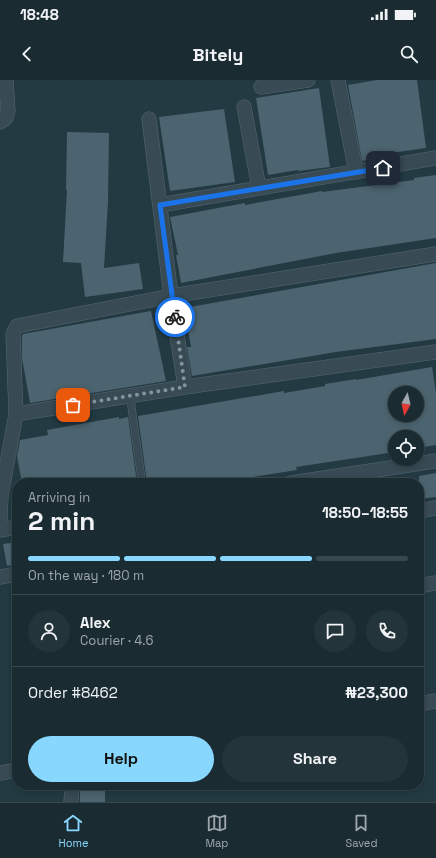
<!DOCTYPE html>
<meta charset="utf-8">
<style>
:root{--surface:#1a2c32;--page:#23343a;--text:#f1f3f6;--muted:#9fa7ac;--line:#38484d;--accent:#88d7ff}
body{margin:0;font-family:"Space Grotesk",sans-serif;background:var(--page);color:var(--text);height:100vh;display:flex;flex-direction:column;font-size:15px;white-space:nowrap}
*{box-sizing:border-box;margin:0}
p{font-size:13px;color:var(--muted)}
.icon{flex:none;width:22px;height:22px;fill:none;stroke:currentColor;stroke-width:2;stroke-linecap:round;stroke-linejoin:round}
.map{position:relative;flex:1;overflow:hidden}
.side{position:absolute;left:12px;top:398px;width:412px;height:312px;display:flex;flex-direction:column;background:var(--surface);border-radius:16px;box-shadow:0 2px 6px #0003,0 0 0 1px var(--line)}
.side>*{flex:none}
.needle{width:26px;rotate:188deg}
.controls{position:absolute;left:388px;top:306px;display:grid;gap:8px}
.controls a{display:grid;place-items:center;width:36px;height:36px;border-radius:50%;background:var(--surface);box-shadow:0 2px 6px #0003,0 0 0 1px var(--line);font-size:20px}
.pin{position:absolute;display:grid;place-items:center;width:34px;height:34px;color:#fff;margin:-17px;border-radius:8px;box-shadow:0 2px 6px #0006}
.courier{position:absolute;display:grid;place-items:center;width:40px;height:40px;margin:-20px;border:3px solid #1a73e8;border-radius:50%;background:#fff;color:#222;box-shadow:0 1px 5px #0007}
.overview em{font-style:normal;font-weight:800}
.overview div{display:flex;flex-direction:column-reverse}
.overview{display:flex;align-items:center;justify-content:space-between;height:68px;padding:0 16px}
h1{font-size:26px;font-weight:800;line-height:30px}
.bar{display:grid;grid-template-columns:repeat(4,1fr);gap:6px 4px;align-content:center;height:48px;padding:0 16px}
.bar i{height:5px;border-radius:3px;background:var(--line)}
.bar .selected{background:var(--accent)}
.bar p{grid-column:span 4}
.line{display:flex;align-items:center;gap:10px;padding:0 16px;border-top:1px solid var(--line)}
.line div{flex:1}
.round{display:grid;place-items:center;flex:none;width:42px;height:42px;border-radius:21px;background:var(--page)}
.primary-button{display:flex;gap:8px;margin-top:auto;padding:8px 16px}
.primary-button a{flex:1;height:46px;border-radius:24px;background:var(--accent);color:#111;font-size:16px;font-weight:800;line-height:46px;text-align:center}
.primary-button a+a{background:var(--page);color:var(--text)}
.status{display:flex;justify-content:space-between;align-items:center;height:28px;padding:0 20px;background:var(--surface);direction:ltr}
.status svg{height:11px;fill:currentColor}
header{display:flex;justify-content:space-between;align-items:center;height:52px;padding:0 16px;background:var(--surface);font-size:18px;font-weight:800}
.menu{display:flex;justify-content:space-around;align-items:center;height:56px;border-top:1px solid var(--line);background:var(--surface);font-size:11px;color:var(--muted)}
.menu a{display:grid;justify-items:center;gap:2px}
.menu .selected{color:var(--accent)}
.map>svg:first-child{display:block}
.building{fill:#4c646f;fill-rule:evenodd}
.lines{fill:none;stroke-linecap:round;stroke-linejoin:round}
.service-casing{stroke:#566870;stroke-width:8}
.minor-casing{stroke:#566870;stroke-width:15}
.service{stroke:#384a53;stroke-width:7}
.minor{stroke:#384a53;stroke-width:14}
.done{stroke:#82949d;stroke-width:4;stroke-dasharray:0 7.2}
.route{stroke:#1a73e8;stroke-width:5}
</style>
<div class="status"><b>18:48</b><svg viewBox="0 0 49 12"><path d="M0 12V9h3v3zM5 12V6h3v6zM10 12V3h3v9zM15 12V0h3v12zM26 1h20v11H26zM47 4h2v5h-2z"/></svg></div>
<header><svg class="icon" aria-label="back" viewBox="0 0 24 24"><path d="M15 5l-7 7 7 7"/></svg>Bitely<svg class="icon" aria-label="search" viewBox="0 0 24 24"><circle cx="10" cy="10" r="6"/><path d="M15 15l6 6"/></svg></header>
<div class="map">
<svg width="436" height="722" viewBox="0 0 436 722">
<rect width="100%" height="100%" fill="#233a43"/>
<path class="building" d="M377 0H417L426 68 391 73V76L362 81 348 5Z
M319 8 330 87 298 91V90L268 95 256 18Z
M224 29 235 102 170 111 159 37Z
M67 52 109 53 108 122 104 188 139 183 143 209 85 217 81 183 63 182 67 110H66Z
M436 95V158L336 173 181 203 176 175H178L170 137 245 123V125L322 111V112L414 100V98Z
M436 183V259L336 272 192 296 187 267H191L184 228Z
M151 231 166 301 30 323 22 278V256L23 254Z
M432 287 436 313V365L417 368V357H395V372L296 387 297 390 214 403H147L138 336 284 311V313L325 306V304L356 299V300ZM395 313H417V335L395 338Z
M119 337V339L128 337 137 403H22L17 376 20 360 48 355 47 350Z
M436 393V417L419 419V396Z
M17 462V484L7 486 3 464Z
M84 706 105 709V722H80V709Z"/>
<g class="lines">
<defs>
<path id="service" d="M130 316 142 403"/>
<path id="minor" d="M338 0 356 92
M261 7 308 0
M244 27 259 108
M0 42 6 38 8 31 6 0
M160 125 436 78
M185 307 436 272
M16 334 185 307 171 216 436 174
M291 403 436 381
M419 431 436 428
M0 441 1 416 16 334 13 254 17 246 171 216 149 39
M0 450 17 447
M0 497 17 494
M419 506 436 503
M419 624 436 621
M0 693 17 690
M71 722 72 705"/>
</defs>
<use href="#service" class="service-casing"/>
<use href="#minor" class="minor-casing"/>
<use href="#service" class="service"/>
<use href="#minor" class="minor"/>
</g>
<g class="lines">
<path class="done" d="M73 325 185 307 175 237"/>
<path class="route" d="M175 237 160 125 383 88"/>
</g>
</svg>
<div class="controls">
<a><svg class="needle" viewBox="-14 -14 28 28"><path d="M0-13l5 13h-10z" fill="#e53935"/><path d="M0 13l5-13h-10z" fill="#9fa7ac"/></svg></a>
<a><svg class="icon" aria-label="locate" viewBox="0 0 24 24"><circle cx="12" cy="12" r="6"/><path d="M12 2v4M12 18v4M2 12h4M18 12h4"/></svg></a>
</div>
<div class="pin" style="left:73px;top:325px;background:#ea580c"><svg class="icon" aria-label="bag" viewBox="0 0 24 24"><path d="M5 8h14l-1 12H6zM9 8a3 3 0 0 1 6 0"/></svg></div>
<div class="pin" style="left:383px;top:88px;background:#1f2937"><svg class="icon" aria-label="home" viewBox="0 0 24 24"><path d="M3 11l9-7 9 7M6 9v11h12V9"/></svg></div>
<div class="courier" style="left:175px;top:237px"><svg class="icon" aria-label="bike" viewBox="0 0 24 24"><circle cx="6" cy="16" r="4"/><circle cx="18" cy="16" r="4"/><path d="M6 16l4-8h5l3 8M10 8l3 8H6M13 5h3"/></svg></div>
<section class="side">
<div class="overview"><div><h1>2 min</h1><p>Arriving in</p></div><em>18:50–18:55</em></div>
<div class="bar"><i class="selected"></i><i class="selected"></i><i class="selected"></i><i></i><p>On the way · 180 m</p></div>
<div class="line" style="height:72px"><a class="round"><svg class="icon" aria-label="person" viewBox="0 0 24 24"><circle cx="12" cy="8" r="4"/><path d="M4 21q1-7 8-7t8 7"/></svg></a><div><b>Alex</b><p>Courier · 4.6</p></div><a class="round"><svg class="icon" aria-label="chat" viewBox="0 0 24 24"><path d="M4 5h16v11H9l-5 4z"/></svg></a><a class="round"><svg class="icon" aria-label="phone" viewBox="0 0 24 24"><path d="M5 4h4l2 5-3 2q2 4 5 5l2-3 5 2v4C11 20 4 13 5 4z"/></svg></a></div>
<div class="line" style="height:52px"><div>Order #8462</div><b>₦23,300</b></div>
<div class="primary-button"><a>Help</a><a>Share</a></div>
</section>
</div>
<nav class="menu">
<a class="selected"><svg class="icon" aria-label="home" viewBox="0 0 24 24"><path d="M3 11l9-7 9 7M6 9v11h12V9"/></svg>Home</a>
<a><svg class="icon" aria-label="map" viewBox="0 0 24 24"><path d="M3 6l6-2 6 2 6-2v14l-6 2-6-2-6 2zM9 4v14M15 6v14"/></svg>Map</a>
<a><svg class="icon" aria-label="saved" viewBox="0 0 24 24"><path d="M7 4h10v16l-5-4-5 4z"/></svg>Saved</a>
</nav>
